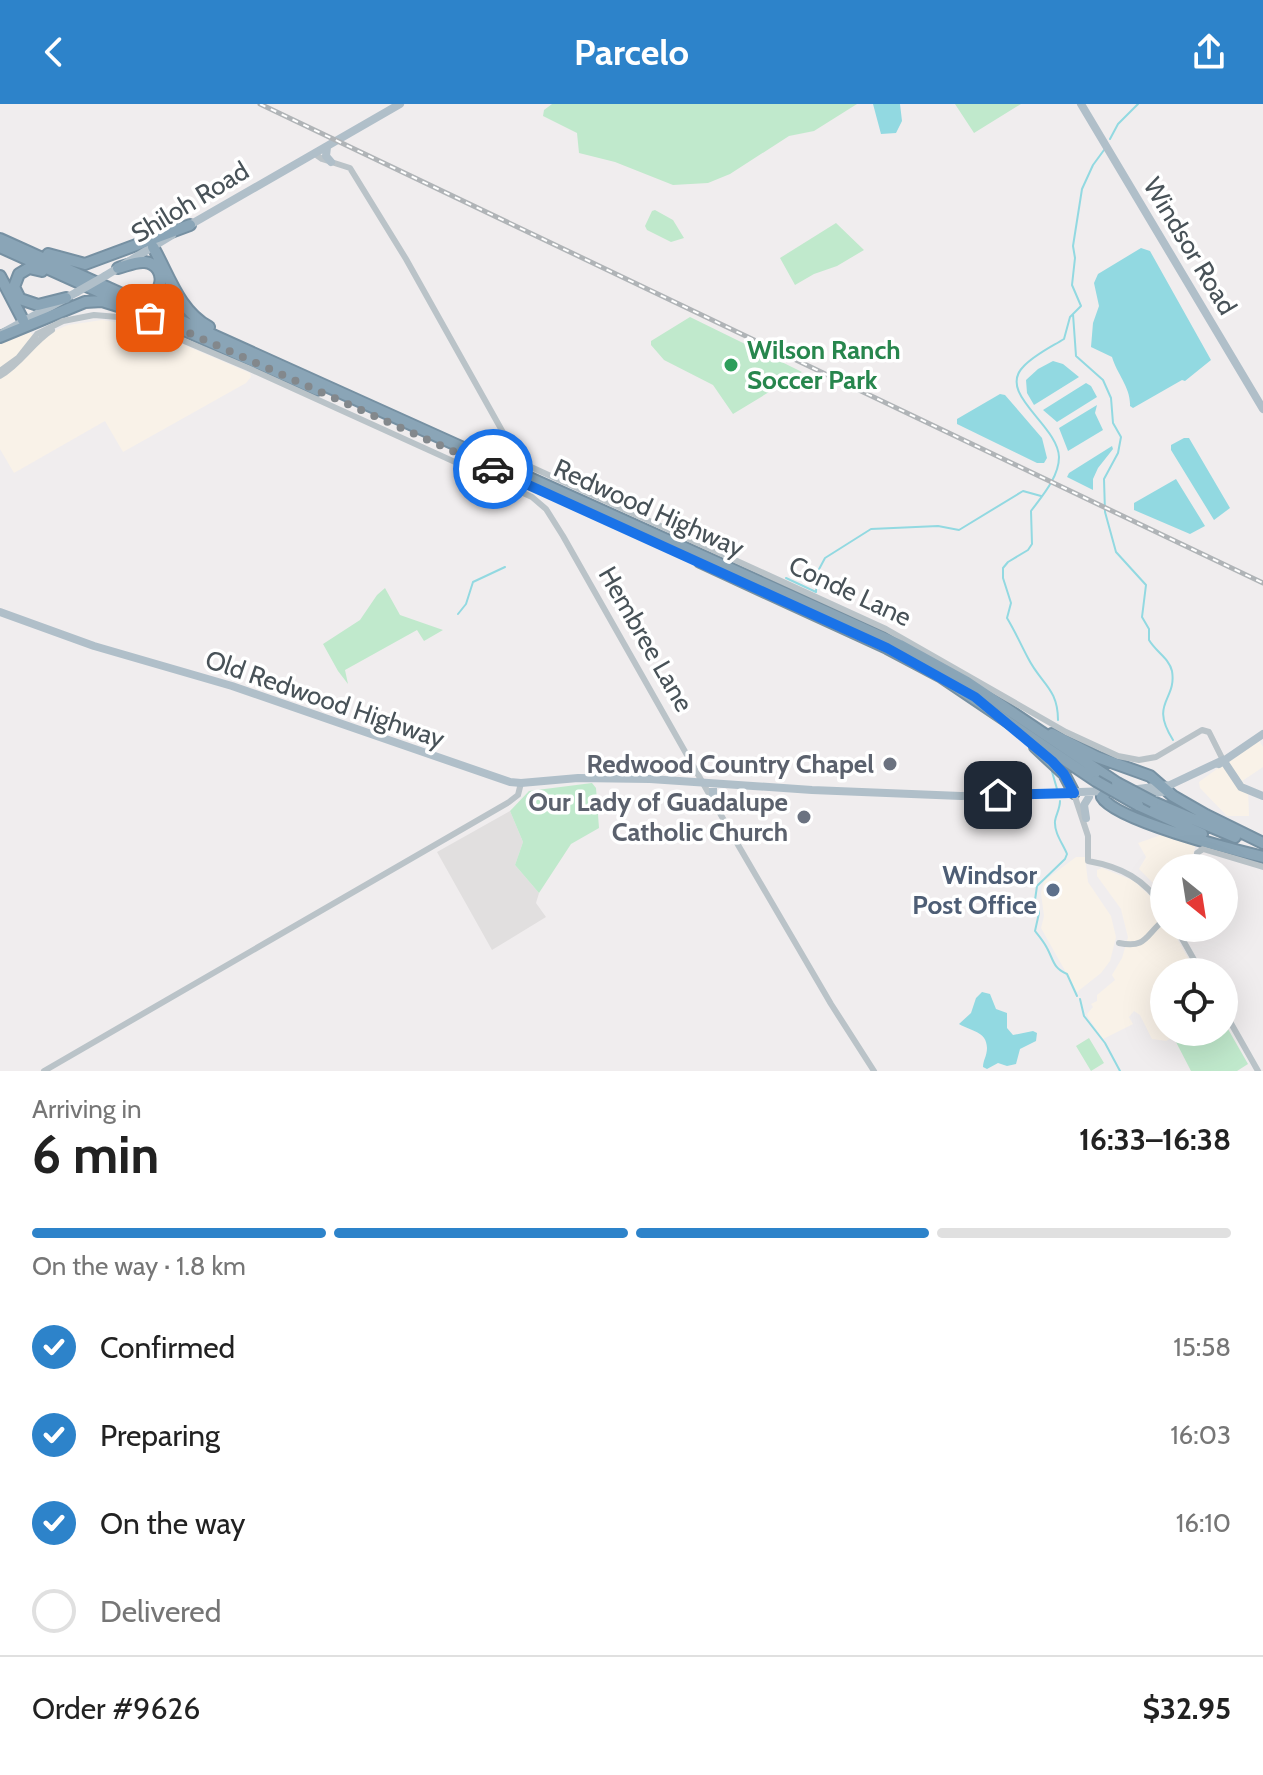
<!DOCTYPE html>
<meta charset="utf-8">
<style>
:root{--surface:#fff;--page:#f6f6f6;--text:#222;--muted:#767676;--line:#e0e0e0;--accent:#2d83ca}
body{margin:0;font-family:Cabin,sans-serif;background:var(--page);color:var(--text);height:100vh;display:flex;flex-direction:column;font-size:30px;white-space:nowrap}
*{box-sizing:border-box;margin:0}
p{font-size:26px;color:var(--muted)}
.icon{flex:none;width:44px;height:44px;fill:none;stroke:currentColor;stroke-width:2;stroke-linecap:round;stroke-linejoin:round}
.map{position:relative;height:967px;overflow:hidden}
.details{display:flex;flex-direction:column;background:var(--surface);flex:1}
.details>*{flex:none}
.needle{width:52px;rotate:150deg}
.tools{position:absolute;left:1150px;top:750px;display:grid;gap:16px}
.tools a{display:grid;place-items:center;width:88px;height:88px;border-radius:50%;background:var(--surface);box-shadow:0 8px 32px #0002;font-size:40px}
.pin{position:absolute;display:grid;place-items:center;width:68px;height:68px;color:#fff;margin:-34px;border-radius:16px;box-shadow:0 4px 12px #0006}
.courier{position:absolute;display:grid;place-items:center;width:80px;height:80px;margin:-40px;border:6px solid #1a73e8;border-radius:50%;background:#fff;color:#222;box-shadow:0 2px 10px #0007}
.summary em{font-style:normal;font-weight:800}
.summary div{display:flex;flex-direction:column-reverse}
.summary{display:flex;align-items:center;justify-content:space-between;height:136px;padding:0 32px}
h1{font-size:52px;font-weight:800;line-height:60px}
.bar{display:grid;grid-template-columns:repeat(4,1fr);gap:12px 8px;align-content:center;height:96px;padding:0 32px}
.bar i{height:10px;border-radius:6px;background:var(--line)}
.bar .on{background:var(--accent)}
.bar p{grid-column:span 4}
.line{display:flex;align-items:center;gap:20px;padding:0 32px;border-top:2px solid var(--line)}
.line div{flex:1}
ol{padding:0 32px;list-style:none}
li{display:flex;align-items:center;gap:24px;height:88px}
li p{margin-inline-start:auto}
li .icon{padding:8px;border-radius:50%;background:var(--accent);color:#fff;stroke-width:4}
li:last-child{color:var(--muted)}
li i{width:44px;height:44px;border:4px solid var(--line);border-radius:50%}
header{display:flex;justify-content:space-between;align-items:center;height:104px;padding:0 32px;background:var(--accent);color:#fff;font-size:36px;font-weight:800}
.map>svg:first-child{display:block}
.commercial{fill:#f9f2e8}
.education{fill:#e1dfdf}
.green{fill:#c0e9cc}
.water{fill:#92d9e1}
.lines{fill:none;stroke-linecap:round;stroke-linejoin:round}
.stream{stroke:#92d9e1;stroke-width:2}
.highway-casing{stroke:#7690a2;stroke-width:14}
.minor{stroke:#bac3c8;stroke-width:6}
.major{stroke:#b0bfc9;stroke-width:8}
.highway{stroke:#8aa5b7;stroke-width:10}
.rail-casing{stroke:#b0b4b7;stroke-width:5}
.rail{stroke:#fff;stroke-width:2;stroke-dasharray:6;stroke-linecap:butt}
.highway-bridge-casing{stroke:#7690a2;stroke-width:14;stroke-linecap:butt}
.major-bridge{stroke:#b0bfc9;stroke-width:8}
.highway-bridge{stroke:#8aa5b7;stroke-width:10}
.done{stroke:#83888c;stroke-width:8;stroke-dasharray:0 14.4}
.route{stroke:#1a73e8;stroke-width:10}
.leisure-dot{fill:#2e9e5b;stroke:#fff;stroke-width:3}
.worship-dot{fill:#6b7280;stroke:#fff;stroke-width:3}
.service-dot{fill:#5c6f8a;stroke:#fff;stroke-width:3}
.labels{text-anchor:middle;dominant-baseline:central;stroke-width:7;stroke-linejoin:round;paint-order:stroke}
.street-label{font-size:26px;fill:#485258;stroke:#fff}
.leisure-label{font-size:26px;font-weight:bold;fill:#27864d;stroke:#fff;text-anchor:start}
.worship-label{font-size:26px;font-weight:bold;fill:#5b616d;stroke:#fff;text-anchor:end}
.service-label{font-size:26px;font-weight:bold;fill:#4e5e75;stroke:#fff;text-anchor:end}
</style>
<header><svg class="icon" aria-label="back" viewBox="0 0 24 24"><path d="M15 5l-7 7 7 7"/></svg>Parcelo<svg class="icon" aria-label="share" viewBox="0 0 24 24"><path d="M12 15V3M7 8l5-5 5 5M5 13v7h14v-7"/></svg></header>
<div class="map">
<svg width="1263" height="967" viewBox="0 0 1263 967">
<rect width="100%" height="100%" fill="#f0edee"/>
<path class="commercial" d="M102 216 140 222 250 269 251 273 246 279 123 348 105 317 14 369 0 345V273L11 268 43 234 56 226 68 221Z
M30 228 34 233 21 248 0 265V240Z
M1258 635 1263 643V663L1242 677 1248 683 1249 712H1227L1200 684 1199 678Z
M1161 731 1196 740 1193 751 1194 764H1164V790L1139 765 1146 753 1138 739Z
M1076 753H1085L1088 778 1111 812 1116 833 1110 857 1101 869 1077 888 1041 824 1044 812 1041 789 1044 777Z
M1102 764 1134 777 1150 792 1164 812V824H1171L1196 868H1164V928H1181L1166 937 1152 935 1140 911 1134 907 1129 913 1133 920 1103 935 1088 913 1087 910 1093 903 1091 900 1097 897V891L1115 876 1112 871 1122 854 1128 833 1121 805 1097 772V766Z"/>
<path class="education" d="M510 707 523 738 515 761 539 789 536 799 546 813 492 846 437 748Z"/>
<path class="green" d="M552 0H857L814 27 789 32 730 70 708 79 673 81 615 58 579 49 577 29 543 12 544 6Z
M955 0H1021L974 29Z
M655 106 673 116 684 134 671 138 647 126 645 122 652 107Z
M836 119 864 146 837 162 814 170 795 181 780 154Z
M690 213 802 268 733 310 713 281 664 256 651 241V237Z
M385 484 400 511 443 526 424 537 417 526 345 566 348 580 338 567 323 540 360 516 377 491Z
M592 679 596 684 599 724 571 740 539 789 515 761 523 738 510 707 529 687Z
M1224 918 1248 960 1237 967H1191L1176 938 1193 928H1224Z
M1089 934 1104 959 1091 967 1076 942Z"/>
<path class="water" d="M873 0H900L902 17 896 29 881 30Z
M1141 144 1150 147 1211 256 1185 277 1182 276 1133 304 1130 302C1131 284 1117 270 1112 253L1091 243 1093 219 1099 202 1094 179 1098 170Z
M1053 257 1063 260 1079 273 1034 301 1027 289 1026 276 1038 265Z
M1086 279 1091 282 1097 293 1057 318 1043 306Z
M1000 290 1005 291 1042 334 1047 354 1044 359H1037L957 320V315Z
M1097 301 1095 309 1103 326 1068 347 1059 324Z
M1184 334H1189L1230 404 1214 416 1171 346V341Z
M1112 342 1113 345 1098 364 1093 375V386L1067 373 1069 369Z
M1176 375 1205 422 1190 430 1134 406V399Z
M982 888 990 890 996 905 1007 909V924L1013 931 1033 927 1037 929 1036 937 1020 945 1016 960 1007 962 998 959 987 965 983 963C983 956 987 952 987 944 987 927 970 927 959 920L971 909 976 894Z"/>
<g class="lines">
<path class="stream" d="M1110 35 1118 20 1138 0
M1104 46 1093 61 1082 85 1073 142 1075 154 1072 181 1081 202 1073 210 1076 252 1103 276 1111 294 1113 319 1121 333 1118 349 1104 375 1105 408 1116 448 1146 481 1142 513 1149 525V536C1156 548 1169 554 1172 567 1177 597 1149 598 1173 636
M786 474 816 488 817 469 825 454 871 425 938 422 959 426 1023 387 1041 392
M458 510 466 500 473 478 505 463
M1058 616C1058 584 1041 580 1028 554 1020 539 1016 529 1007 514L1011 499 1003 474V464L1008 458 1028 446 1032 440 1031 407C1042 392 1059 373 1059 353 1058 321 997 290 1023 263 1034 251 1051 243 1064 235L1070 213 1073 210
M1051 664 1057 685
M1060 697C1060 705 1056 710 1055 717 1054 729 1063 740 1067 750L1065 755 1037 782 1035 796 1039 809 1035 827C1039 832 1044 838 1047 844 1054 857 1053 864 1067 870L1077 892
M1080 895 1084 912 1105 939 1120 967"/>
<defs>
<path id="highway" d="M0 135 900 541 967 578 1117 679
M0 143 317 286
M153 143C169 171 179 207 209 223
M48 150 85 160 190 121
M118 164C126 162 136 157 145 158 169 161 165 199 135 192
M42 167 29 164 19 170 14 183 20 195 38 201 66 194
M0 172 23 216
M0 233 85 198 102 197 118 202
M700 458 887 544 940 572 1096 677
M1052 630 1097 653 1150 672 1173 692 1206 711 1263 739
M1035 643 1064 670 1074 689
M1107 687 1102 693C1114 716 1234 746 1263 753
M1153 698 1235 733
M1138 701 1202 730"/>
</defs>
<use href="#highway" class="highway-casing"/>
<path class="minor" d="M315 50 322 55 350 64 406 155 514 348 531 363 886 525 1066 628 1118 652 1139 656 1156 653 1202 626 1209 628 1223 656
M0 267 18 254 37 230 63 217 94 211 130 214 248 264 532 393 546 405 563 432 734 734 831 900 874 967
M0 272C21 260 32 239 52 226
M1075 693 1088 732V757C1122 763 1144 775 1164 804
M1197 764V749L1203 745 1263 763
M1176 824 1201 868
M1119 839C1147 845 1146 830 1164 816
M1224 907 1258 967
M44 967 509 698 518 691 521 679"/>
<path class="major" d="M1081 0 1263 305
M327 43 326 52 331 58
M188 122 400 0
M105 172 172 131
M4 228 77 188
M0 508 94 542 232 582 510 678 521 679 578 674 650 675 812 686 961 692 1108 687
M1223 656 1241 683 1263 692
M1219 660 1263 630
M1130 686 1170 681 1223 656
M1139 691 1169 687
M713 696V682
M1086 714 1084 701 1089 693"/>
<use href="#highway" class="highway"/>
<defs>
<path id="rail" d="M260 0 1263 479"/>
</defs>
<use href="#rail" class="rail-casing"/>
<use href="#rail" class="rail"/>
<defs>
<path id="highway-bridge" d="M1096 677 1138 701
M1117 679 1153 698"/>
</defs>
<use href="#highway-bridge" class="highway-bridge-casing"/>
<path class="major-bridge" d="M77 188 105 172"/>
<use href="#highway-bridge" class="highway-bridge"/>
</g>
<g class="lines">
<path class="done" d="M150 214 180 225 493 365"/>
<path class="route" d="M493 365 887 544 975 593 1052 657 1064 670 1074 689 998 691"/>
</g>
<circle class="leisure-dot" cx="731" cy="261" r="8"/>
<g class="worship-dot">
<circle cx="890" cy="660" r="8"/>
<circle cx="804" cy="713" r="8"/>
</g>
<circle class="service-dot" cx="1053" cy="786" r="8"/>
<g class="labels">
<g class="street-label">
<text transform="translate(190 98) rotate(-31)">Shiloh Road</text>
<text transform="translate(1190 142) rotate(59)">Windsor Road</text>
<text transform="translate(649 404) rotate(24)">Redwood Highway</text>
<text transform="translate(850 487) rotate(25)">Conde Lane</text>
<text transform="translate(646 535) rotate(60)">Hembree Lane</text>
<text transform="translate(325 595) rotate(19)">Old Redwood Highway</text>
</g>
<g class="leisure-label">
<text x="747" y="246">Wilson Ranch<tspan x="747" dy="30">Soccer Park</tspan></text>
</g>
<g class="worship-label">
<text x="874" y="660">Redwood Country Chapel</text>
<text x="788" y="698">Our Lady of Guadalupe<tspan x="788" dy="30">Catholic Church</tspan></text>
</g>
<g class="service-label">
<text x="1037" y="771">Windsor<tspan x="1037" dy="30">Post Office</tspan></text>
</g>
</g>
</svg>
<div class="tools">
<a><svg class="needle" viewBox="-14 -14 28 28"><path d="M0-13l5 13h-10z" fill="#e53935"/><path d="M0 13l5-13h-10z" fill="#767676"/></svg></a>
<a><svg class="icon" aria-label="locate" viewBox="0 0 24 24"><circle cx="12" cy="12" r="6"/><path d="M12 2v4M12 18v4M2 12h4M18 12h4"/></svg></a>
</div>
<div class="pin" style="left:150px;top:214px;background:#ea580c"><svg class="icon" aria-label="bag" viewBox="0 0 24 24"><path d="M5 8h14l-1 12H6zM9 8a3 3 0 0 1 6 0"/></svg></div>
<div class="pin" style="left:998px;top:691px;background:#1f2937"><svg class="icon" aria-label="home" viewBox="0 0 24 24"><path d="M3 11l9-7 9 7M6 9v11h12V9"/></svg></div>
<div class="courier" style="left:493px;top:365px"><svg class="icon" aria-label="car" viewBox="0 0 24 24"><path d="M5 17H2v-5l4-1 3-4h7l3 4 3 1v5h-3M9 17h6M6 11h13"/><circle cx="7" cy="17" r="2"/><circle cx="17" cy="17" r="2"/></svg></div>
</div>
<section class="details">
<div class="summary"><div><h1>6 min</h1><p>Arriving in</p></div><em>16:33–16:38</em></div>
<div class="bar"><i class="on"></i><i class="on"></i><i class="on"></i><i></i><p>On the way · 1.8 km</p></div>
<ol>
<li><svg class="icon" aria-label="check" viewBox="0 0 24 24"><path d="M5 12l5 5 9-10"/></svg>Confirmed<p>15:58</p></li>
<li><svg class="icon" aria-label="check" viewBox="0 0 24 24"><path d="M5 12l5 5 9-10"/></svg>Preparing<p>16:03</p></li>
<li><svg class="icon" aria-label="check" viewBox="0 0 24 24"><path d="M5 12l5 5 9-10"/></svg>On the way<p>16:10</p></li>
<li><i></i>Delivered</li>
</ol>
<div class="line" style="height:104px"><div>Order #9626</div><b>$32.95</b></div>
</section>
